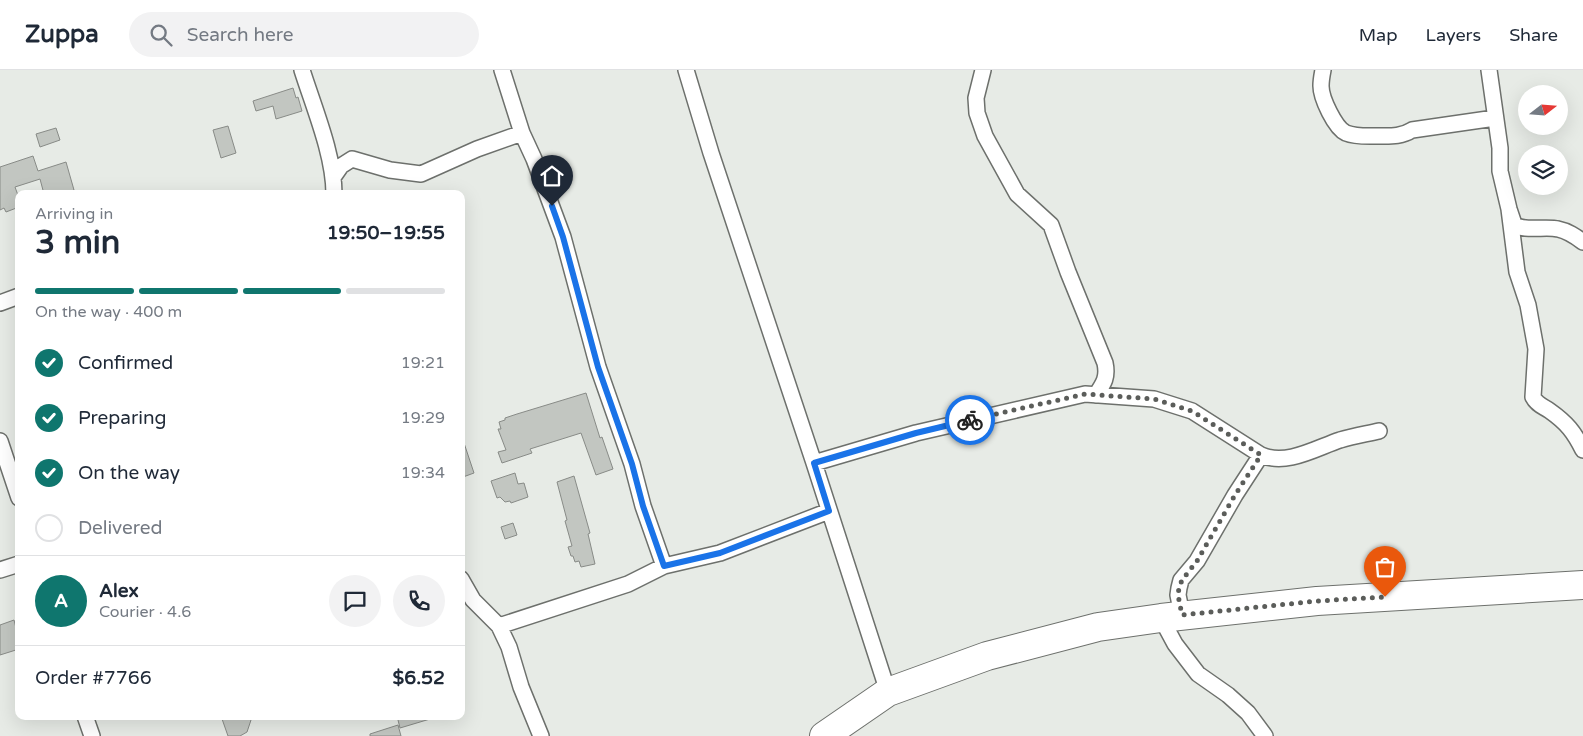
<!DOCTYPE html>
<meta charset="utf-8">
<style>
:root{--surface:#fff;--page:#f2f2f3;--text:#1f2937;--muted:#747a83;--line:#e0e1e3;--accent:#0f766e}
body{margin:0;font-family:"Varela Round",sans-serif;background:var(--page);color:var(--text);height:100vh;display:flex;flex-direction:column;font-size:19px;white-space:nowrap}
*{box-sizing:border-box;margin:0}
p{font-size:16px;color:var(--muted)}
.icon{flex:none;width:28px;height:28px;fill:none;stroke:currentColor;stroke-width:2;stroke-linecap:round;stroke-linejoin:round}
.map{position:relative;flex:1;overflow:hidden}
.sheet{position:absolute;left:15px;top:120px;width:450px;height:530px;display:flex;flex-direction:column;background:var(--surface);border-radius:10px;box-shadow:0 5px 20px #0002}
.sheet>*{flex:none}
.needle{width:32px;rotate:73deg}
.fabs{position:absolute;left:1518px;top:15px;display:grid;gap:10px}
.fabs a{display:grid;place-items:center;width:50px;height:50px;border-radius:50%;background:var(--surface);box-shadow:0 5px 20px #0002;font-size:25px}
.pin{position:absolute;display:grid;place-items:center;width:42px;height:42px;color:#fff;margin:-51px -21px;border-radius:50% 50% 50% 0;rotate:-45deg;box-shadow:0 0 5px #0007}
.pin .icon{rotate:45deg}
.courier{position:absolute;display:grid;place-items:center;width:50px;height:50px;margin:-25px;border:4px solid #1a73e8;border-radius:50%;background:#fff;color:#222;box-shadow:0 1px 6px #0007}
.summary em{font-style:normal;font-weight:800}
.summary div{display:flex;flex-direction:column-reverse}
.summary{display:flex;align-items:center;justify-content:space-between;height:85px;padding:0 20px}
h1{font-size:32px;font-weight:800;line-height:38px}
.bar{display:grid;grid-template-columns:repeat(4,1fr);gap:8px 5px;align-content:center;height:60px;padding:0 20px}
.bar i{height:6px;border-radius:4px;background:var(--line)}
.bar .active{background:var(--accent)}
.bar p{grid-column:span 4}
.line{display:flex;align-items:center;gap:12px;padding:0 20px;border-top:1px solid var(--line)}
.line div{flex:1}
.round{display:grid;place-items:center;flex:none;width:52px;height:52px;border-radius:26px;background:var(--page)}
ol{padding:0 20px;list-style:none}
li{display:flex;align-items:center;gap:15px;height:55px}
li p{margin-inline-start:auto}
li .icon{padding:5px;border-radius:50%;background:var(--accent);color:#fff;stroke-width:4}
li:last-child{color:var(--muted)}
li i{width:28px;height:28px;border:2px solid var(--line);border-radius:50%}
header{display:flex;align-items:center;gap:30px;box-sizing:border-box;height:70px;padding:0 25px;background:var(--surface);border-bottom:1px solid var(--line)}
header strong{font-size:24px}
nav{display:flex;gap:28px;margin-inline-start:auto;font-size:18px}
.search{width:350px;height:45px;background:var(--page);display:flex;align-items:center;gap:12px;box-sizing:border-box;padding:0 18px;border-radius:28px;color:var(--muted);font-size:19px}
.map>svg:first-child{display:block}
.building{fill:#c2c6c1;stroke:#888b87}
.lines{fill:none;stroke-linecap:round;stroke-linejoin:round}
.street-casing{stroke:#6d706c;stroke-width:18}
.highway-casing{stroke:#6d706c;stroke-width:30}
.street{stroke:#fff;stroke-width:15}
.highway{stroke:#fff;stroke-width:28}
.done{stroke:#5b5d5a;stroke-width:5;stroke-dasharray:0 9}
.route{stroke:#1a73e8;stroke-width:6}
</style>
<header>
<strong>Zuppa</strong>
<div class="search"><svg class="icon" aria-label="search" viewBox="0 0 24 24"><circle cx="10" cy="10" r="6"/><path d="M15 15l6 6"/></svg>Search here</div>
<nav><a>Map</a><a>Layers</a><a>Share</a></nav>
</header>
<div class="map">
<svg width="1583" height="666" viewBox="0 0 1583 666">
<rect width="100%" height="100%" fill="#e7ebe6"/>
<path class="building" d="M293 18 296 28 298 27 302 41 276 49 273 36 256 41 253 31Z
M228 56 236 83 221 88 213 60Z
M56 58 60 70 40 77 36 64Z
M33 86 38 101 66 92 74 120 62 124H44L40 109 15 117 19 128V137L6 142 4 138 0 140V97Z
M586 323 600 368 602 367 613 399 596 405 581 363 530 379 532 383 502 393 498 382 506 380 498 359H501L499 352 505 350V348L517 344Z
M461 370H463L474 403 463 407 461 400Z
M515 403 518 414 524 413 528 427 511 433 510 431 505 432 500 427 497 428 491 411Z
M574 406 590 463 588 464 595 494 581 497 579 491 575 492 573 486H571L568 477 572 476 565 451 567 450 557 412Z
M513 453 517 465 505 469 501 457Z
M14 550 16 558 19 557V579L0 585V555Z
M221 646H244L251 650 247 662 240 666H228Z
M397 646H430V649L400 658Z
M398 655 401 666H370V664Z"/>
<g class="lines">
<defs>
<path id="street" d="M302 0C314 38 334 85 334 124
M502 0 522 63 534 89 563 167 598 297 632 394 643 436 664 496
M686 0 711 83 814 393 888 622
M983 0 976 28 977 43 985 66 1017 124 1051 155 1068 202 1105 293C1108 307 1104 313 1096 325
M1323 0C1322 5 1321 11 1321 16 1321 28 1335 58 1346 63 1356 67 1367 66 1378 66 1390 66 1401 67 1412 60L1495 48
M1489 0 1500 78V101L1509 139 1514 154C1523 162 1546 156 1558 159 1568 161 1575 166 1583 172
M334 106 341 96 352 89 390 100 421 104 477 79 522 63
M1509 139 1517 202 1528 235 1536 279 1533 327C1537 335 1543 336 1550 341 1567 353 1574 362 1583 380
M0 233 19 226
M0 371 19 428
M814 393 916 363 1085 324 1154 329 1192 341 1261 385C1287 396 1316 378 1340 370 1353 366 1366 364 1379 361
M0 500 19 494
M461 509 473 530 499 556 628 514 664 496 720 483 829 441
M1182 545 1178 525 1179 518 1181 510 1197 491 1235 425 1261 385
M1161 548 1175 574 1198 604 1228 625 1248 643 1265 666
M499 556 509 577 521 617 541 666
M85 646 92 666"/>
<path id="highway" d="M824 666 888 622 987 586 1098 557 1161 548 1317 531 1583 515"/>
</defs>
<use href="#street" class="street-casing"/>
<use href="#highway" class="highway-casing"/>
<use href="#street" class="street"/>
<use href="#highway" class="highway"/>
</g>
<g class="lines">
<path class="done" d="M970 350 1085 324 1154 329 1192 341 1261 385 1235 425 1197 491 1182 510 1179 518 1178 525 1182 545 1317 531 1385 527"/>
<path class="route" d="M552 136 563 167 598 297 632 394 643 436 664 496 720 483 829 441 814 393 916 363 970 350"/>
</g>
</svg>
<div class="fabs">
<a><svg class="needle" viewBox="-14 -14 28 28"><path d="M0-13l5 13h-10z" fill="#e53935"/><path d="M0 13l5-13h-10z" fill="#747a83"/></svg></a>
<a><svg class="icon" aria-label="layers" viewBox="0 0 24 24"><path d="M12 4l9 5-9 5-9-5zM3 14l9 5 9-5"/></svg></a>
</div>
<div class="pin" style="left:1385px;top:527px;background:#ea580c"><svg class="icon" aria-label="bag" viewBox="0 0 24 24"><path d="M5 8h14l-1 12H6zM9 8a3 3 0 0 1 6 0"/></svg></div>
<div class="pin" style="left:552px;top:136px;background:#1f2937"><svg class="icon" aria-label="home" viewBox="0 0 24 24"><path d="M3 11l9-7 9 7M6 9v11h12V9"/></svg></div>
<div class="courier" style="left:970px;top:350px"><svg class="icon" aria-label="bike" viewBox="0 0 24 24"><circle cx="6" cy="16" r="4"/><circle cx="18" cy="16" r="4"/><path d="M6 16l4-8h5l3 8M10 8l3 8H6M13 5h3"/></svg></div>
<section class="sheet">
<div class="summary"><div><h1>3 min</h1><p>Arriving in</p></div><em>19:50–19:55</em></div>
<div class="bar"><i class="active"></i><i class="active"></i><i class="active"></i><i></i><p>On the way · 400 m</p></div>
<ol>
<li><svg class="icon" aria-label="check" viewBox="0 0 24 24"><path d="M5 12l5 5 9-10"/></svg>Confirmed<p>19:21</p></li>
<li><svg class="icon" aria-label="check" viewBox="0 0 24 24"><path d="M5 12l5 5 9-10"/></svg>Preparing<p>19:29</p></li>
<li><svg class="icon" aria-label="check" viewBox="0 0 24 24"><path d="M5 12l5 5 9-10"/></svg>On the way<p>19:34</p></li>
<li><i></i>Delivered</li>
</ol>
<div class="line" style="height:90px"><b class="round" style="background:var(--accent);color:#fff">A</b><div><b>Alex</b><p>Courier · 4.6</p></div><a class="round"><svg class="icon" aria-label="chat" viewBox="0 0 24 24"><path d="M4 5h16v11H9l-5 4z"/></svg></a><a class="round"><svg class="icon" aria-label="phone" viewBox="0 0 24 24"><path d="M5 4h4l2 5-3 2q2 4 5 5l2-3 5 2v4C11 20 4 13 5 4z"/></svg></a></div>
<div class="line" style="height:65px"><div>Order #7766</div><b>$6.52</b></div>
</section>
</div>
